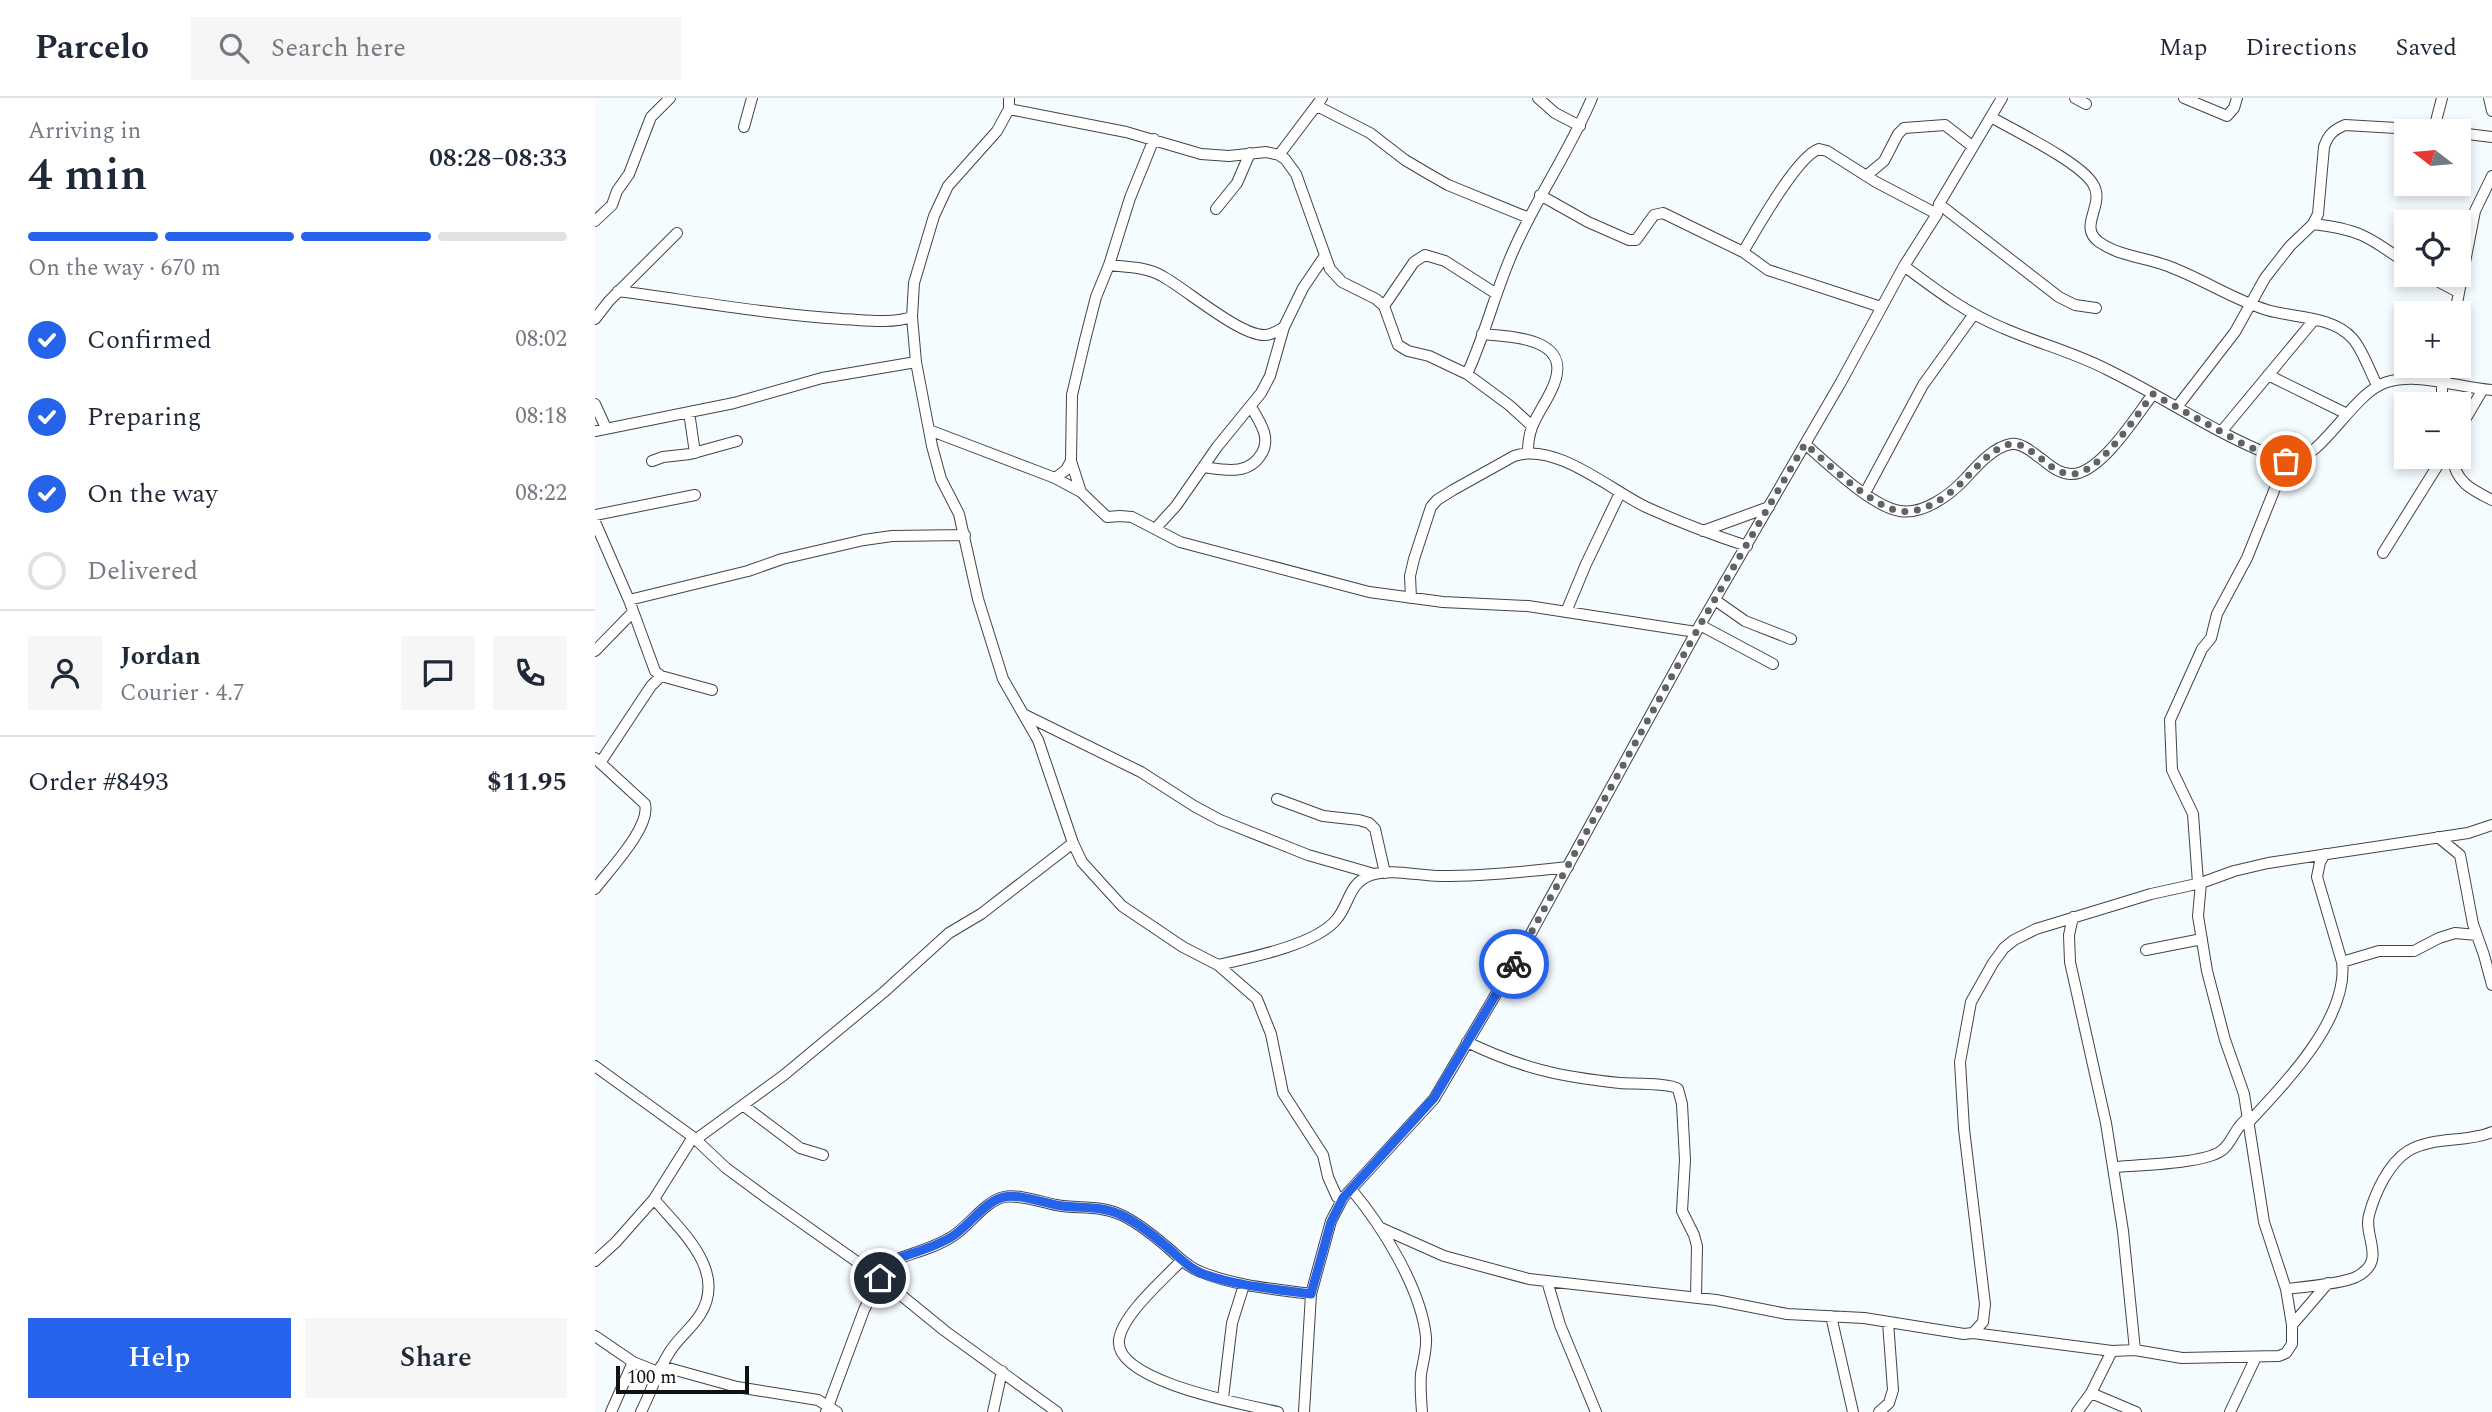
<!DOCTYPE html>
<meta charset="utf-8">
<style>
:root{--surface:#fff;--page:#f6f6f7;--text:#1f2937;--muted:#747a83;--line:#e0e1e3;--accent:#2563eb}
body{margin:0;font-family:Spectral,serif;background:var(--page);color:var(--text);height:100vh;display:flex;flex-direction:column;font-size:26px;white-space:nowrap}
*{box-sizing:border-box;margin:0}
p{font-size:23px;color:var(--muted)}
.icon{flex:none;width:38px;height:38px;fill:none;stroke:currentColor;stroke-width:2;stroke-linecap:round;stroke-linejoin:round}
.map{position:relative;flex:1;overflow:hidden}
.details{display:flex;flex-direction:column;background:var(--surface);width:595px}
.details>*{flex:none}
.needle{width:46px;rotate:286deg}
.controls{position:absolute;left:1799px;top:21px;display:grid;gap:14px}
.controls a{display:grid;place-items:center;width:77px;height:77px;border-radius:0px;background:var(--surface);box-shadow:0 4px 10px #0003;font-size:35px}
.scale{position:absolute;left:21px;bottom:18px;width:133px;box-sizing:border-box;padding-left:7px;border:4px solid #111;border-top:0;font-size:19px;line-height:24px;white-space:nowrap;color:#111;-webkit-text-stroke:5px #fff;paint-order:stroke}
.pin{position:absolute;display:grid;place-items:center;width:60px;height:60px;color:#fff;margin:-30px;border:4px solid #fff;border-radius:50%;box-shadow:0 2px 7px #0007}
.courier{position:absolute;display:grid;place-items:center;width:70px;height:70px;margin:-35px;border:5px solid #2563eb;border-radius:50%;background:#fff;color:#222;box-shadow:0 2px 9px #0007}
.overview em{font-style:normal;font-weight:600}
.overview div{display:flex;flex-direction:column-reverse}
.overview{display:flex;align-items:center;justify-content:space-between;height:119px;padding:0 28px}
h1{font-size:46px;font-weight:600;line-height:52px}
.bar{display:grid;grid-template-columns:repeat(4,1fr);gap:10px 7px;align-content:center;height:84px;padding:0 28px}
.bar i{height:9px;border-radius:5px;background:var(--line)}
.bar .active{background:var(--accent)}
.bar p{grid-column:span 4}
.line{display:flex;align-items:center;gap:18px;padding:0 28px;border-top:2px solid var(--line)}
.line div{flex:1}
.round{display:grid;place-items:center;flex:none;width:74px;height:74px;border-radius:0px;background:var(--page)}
ol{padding:0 28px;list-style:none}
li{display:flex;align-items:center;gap:21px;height:77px}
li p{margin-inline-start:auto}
li .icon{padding:7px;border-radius:50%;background:var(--accent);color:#fff;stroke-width:4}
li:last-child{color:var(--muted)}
li i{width:38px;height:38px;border:4px solid var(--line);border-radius:50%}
.cta{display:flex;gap:14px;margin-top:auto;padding:14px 28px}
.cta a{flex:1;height:80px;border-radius:0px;background:var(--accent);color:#fff;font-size:28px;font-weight:600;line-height:80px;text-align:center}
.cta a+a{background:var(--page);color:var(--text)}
header{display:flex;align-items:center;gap:42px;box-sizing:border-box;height:98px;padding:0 35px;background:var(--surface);border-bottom:2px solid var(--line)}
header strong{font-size:33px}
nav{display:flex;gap:38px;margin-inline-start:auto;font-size:24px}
.search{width:490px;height:63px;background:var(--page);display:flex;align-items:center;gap:18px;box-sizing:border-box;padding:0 24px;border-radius:0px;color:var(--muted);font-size:26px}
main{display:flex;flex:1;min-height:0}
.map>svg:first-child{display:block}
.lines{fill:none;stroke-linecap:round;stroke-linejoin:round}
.street-casing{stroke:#444;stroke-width:12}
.street{stroke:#fff;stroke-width:10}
.done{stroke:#606364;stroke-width:7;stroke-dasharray:0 12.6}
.route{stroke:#2563eb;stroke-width:9}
</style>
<header>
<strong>Parcelo</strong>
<div class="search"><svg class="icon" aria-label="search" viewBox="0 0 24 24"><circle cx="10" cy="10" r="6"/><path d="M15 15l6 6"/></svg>Search here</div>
<nav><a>Map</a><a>Directions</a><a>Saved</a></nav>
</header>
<main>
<section class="details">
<div class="overview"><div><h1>4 min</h1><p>Arriving in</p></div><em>08:28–08:33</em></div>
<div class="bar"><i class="active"></i><i class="active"></i><i class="active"></i><i></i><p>On the way · 670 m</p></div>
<ol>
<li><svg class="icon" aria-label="check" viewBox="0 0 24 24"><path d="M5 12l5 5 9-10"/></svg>Confirmed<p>08:02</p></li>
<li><svg class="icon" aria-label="check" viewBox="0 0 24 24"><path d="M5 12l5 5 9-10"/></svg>Preparing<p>08:18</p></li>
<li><svg class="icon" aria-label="check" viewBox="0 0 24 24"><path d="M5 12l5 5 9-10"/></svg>On the way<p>08:22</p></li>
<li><i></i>Delivered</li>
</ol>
<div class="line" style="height:126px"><a class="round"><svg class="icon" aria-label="person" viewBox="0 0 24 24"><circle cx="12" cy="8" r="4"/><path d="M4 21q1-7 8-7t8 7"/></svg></a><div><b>Jordan</b><p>Courier · 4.7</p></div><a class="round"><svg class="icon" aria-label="chat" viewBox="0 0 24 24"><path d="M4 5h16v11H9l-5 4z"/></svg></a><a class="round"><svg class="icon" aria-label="phone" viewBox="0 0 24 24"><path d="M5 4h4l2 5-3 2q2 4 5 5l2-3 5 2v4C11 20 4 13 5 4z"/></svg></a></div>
<div class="line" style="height:91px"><div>Order #8493</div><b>$11.95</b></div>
<div class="cta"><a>Help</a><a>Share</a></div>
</section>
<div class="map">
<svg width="1897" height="1314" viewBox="0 0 1897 1314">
<rect width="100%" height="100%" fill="#f4fcff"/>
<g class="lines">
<defs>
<path id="street" d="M414 0V11L402 33 353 88 339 118 319 185 317 219 321 264 337 348 346 381 364 416 383 501 408 581 443 642 478 745 487 764 527 808 588 849 623 867 662 901 676 936 688 995 728 1057 733 1079 742 1099 748 1100
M943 0 960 15 985 28
M1480 0 1491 6
M1589 0 1632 18 1639 10 1642 0
M1894 0 1897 13
M722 8 775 35 810 62 832 75 853 87 934 120
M414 11 531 34 606 56 634 58 671 54 684 57 690 61 701 76 735 171 747 184 781 201 789 208 803 247 813 253 834 258 872 276 914 307 936 327
M1396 19C1420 33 1485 64 1498 86 1511 107 1482 128 1504 144 1524 158 1548 159 1570 167 1605 179 1636 201 1672 212 1699 220 1737 218 1757 240 1767 250 1775 274 1782 287
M149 29 157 0
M1839 31 1847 0
M1864 35 1897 39
M684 57 727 0
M1271 78 1289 63 1303 36 1309 30 1350 27 1377 48
M945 97 993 124 1034 142H1041L1059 117 1068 115 1148 154 1173 172 1286 209
M1344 106 1464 199 1480 207 1501 210
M621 111 642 85 655 55
M0 123 17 107 22 93 34 76 56 19 75 0
M1718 126C1764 131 1774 139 1811 165
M1148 154C1161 132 1202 58 1224 51L1232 53 1281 84 1342 116
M514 167C532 169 552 169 567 178 591 191 645 238 670 237 677 237 684 232 689 229
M1309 168C1341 192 1371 215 1408 230 1442 245 1478 254 1511 271 1565 297 1615 332 1671 355 1678 358 1687 364 1695 363 1727 362 1758 294 1792 284 1825 274 1864 290 1897 292
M1831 177 1863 194
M23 193C98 203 172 216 247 221 270 222 295 226 317 219
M789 208 819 164 830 157 850 163 900 195
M1860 215 1880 113 1897 78
M0 221 14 203 82 135
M887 236C922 239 982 241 956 293 945 316 933 326 933 353
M872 276C891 235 901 190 920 149 943 98 975 52 997 0
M1673 277 1752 316
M1847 284V306
M1850 285 1852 268
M0 306 11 330
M1582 309 1640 234 1670 180 1695 148 1718 126 1723 116 1729 49C1733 37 1738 32 1750 27L1853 33
M94 314 100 355
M334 332 460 380 486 394 512 419 525 418 537 419 585 444 774 494 848 504 933 508 1101 534
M1864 332 1888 291
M0 333 139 305 227 280 321 264
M1626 334 1719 222
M1210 346C1232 365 1277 409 1305 413 1328 417 1355 397 1370 381 1381 369 1398 349 1416 346 1427 344 1439 356 1448 362 1456 369 1466 376 1476 376 1505 377 1542 317 1558 296
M1857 359C1861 384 1875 391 1897 402
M57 363 68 359 95 356 142 343
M476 363 486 394
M608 369C630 372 654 378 667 355 671 348 671 341 669 334 666 325 661 317 656 309
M460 380 471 372 476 363 477 297 490 242 501 199 514 167 535 100 559 41
M1270 395 1328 287 1379 216
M0 417 100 397
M0 424 34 502 60 573 66 578 117 592
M560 431 581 408 622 349 666 295 675 278 689 229 708 190 729 159
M1108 433 1174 409
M1788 455 1848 359
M816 500 815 478 819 461 836 409 842 402 858 392 919 358C961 344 1014 391 1051 409 1084 424 1118 437 1152 448
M34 502 153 473 187 461 269 442 297 438 370 437
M1120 502 1150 523 1196 541
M971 514 991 466 1025 395
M1105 527 1178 566
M0 553 38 514
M430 617 546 674 599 708 625 722 713 757 779 776
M0 660 50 706C56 729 14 772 0 791
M5 665 56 588 66 578
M682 701 728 718 764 722 774 725 780 731 790 775
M1843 739 1865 757 1878 826 1889 857 1897 887
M1603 785 1598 716 1577 672 1575 622 1607 551 1616 540 1622 516 1652 460 1691 363
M1478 819 1474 837 1475 864 1511 1025 1528 1133 1540 1252
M1551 852 1607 841
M1747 864 1784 853H1819L1844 840 1860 835 1882 837
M623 867C654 860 720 847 741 822 755 806 753 785 776 777 796 770 824 778 845 778 887 778 930 774 973 769
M872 944C926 970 965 979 1025 985 1037 986 1076 985 1083 991L1087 1006 1090 1062 1087 1113 1099 1137 1102 1148 1101 1199
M0 968 98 1039 131 1070 173 1101 285 1180 350 1233 462 1314
M149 1008 205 1050 228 1057
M1654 1024C1689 987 1754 920 1747 864L1722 779 1725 764 1730 756
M100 1042 189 977 289 894 354 835 386 816 478 745
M1518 1069C1542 1067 1608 1066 1626 1053 1638 1045 1639 1029 1653 1020
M756 1091C787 1128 826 1190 831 1239 832 1251 828 1264 826 1276 825 1289 826 1301 827 1314
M786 1130 849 1158 934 1181 1121 1202 1192 1216 1269 1220 1369 1236 1378 1235 1388 1224 1390 1206 1369 1031 1365 964 1376 904 1398 865 1409 850 1419 842 1441 831 1556 796 1606 785 1639 773 1673 765 1873 735 1897 727
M587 1162C569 1181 527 1217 524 1242 519 1284 653 1307 683 1314
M0 1163 21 1144 59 1101 98 1039
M275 1173C303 1157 334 1154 358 1138 375 1127 390 1103 409 1099 424 1096 446 1104 461 1107 482 1111 504 1107 524 1116 541 1123 558 1137 572 1149 583 1158 592 1169 606 1174 641 1188 679 1191 716 1196
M952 1183 965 1227 1001 1314
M1691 1191C1709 1189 1746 1186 1761 1179 1793 1163 1768 1139 1774 1117 1780 1095 1793 1066 1813 1053 1837 1038 1871 1045 1897 1034
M1236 1218 1258 1314
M1697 1227 1733 1185
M1378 1235 1517 1253 1540 1252 1587 1260 1684 1258 1691 1255 1697 1246V1227L1691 1191 1669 1124 1649 996 1630 942 1612 873 1603 818 1606 785
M0 1238 38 1264 63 1274
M66 1268 142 1289 223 1302 242 1314
M1496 1295 1541 1314
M628 1300 637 1225 649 1187
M16 1314 38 1264
M46 1314C56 1294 62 1274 74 1255 82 1241 96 1231 105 1217 133 1173 86 1133 59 1101
M231 1314 269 1212 285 1180
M398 1314 407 1273
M709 1314 716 1196 736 1123 748 1100 839 1001 923 859 1105 527 1246 284 1309 168 1342 116 1344 106 1407 0
M1284 1314 1294 1305 1298 1292 1293 1224
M1482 1314 1496 1295 1517 1253
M1635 1314 1661 1259"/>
</defs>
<use href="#street" class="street-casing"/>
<use href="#street" class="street"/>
</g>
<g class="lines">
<path class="done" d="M919 866 1105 527 1210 346C1233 365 1276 409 1305 413 1328 417 1355 397 1370 381 1382 369 1398 349 1416 346 1427 344 1439 356 1448 362 1456 369 1466 376 1476 376 1504 377 1542 316 1558 296L1652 348 1691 363"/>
<path class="route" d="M285 1180 275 1173C302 1157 333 1154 358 1138 375 1127 390 1103 409 1099 424 1096 446 1104 461 1107 482 1111 504 1107 524 1116 541 1123 558 1137 572 1149 583 1158 592 1169 606 1175 641 1188 679 1191 716 1196L736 1124 748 1100 839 1000 919 866"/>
</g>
</svg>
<div class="controls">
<a><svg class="needle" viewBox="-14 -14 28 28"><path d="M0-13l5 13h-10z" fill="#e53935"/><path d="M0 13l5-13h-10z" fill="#747a83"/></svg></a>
<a><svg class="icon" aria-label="locate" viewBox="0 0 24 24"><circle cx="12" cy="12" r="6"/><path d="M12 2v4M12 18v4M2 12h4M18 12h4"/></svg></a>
<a>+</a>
<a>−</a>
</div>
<div class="scale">100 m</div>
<div class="pin" style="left:1691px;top:363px;background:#ea580c"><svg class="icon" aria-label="bag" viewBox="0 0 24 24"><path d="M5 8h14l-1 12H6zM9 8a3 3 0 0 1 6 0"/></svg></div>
<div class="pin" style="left:285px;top:1180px;background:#1f2937"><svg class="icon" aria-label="home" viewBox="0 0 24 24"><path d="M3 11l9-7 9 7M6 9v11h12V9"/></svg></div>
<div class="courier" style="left:919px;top:866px"><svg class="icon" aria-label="bike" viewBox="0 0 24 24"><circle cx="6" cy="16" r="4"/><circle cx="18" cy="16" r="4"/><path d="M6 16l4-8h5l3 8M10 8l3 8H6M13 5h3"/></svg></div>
</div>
</main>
